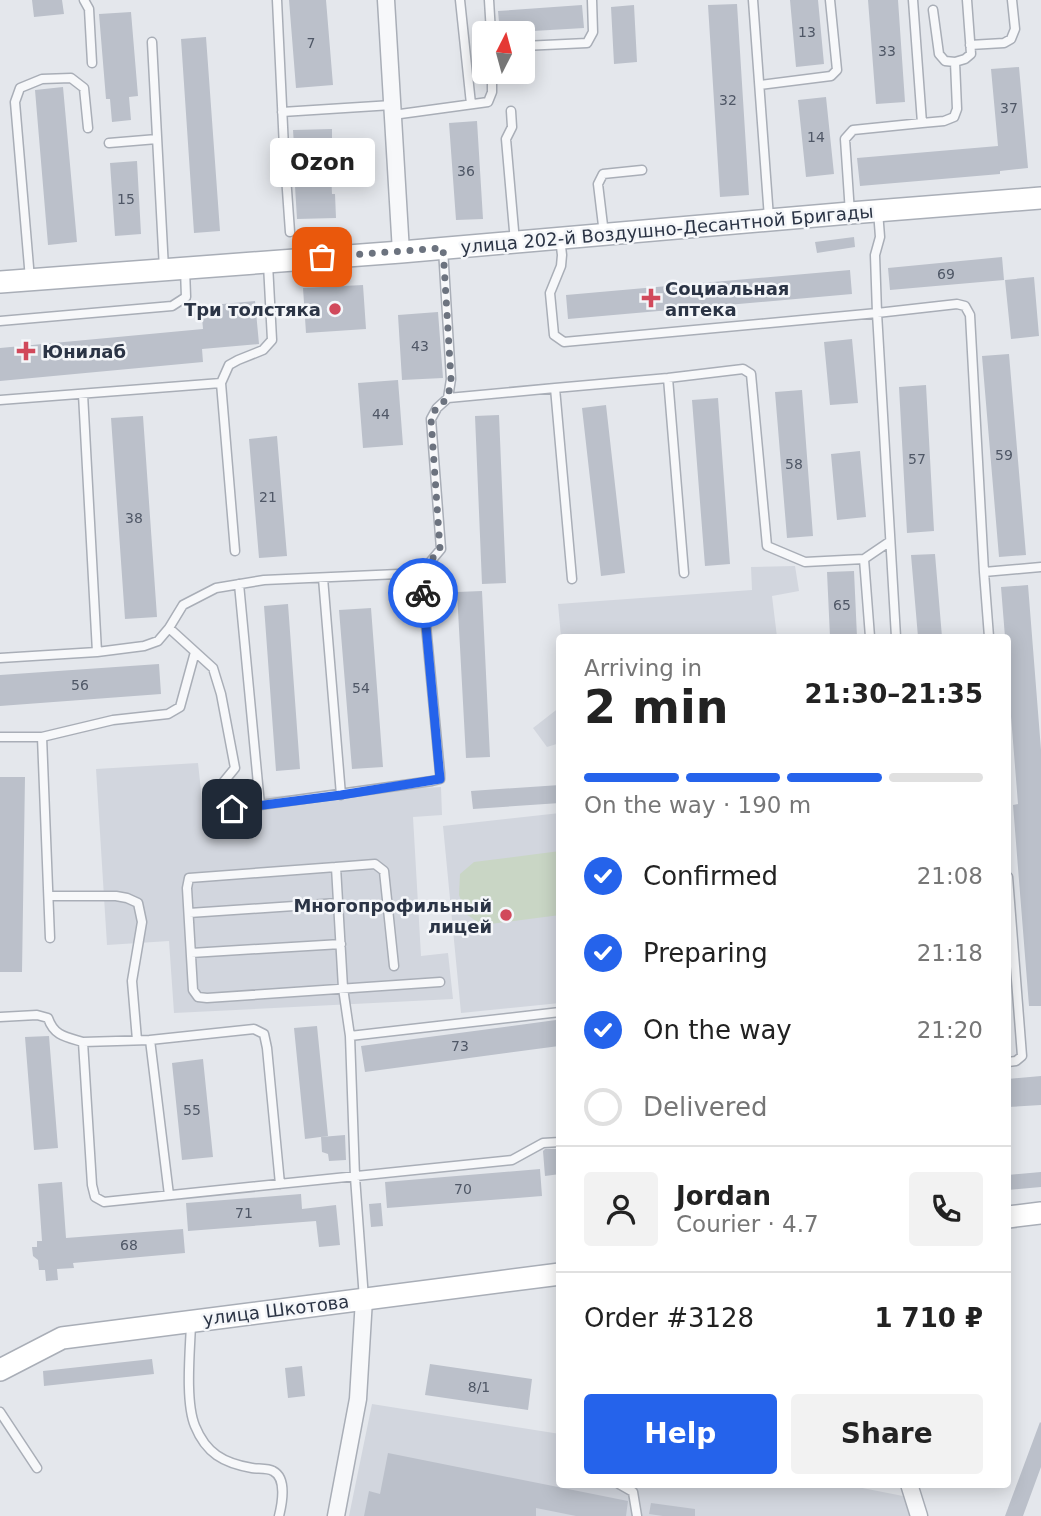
<!DOCTYPE html>
<meta charset="utf-8">
<style>
:root{--surface:#fff;--page:#f2f2f2;--text:#222;--muted:#767676;--line:#e0e0e0;--accent:#2563eb}
body{margin:0;font-family:"DejaVu Sans",sans-serif;background:var(--page);color:var(--text);height:100vh;display:flex;flex-direction:column;font-size:26px;white-space:nowrap}
*{box-sizing:border-box;margin:0}
p{font-size:23px;color:var(--muted)}
.icon{flex:none;width:38px;height:38px;fill:none;stroke:currentColor;stroke-width:2;stroke-linecap:round;stroke-linejoin:round}
.map{position:relative;flex:1;overflow:hidden}
.drawer{position:absolute;left:556px;top:634px;width:455px;height:854px;display:flex;flex-direction:column;background:var(--surface);border-radius:7px;box-shadow:0 4px 18px #0003}
.drawer>*{flex:none}
.needle{width:46px;rotate:6deg}
.fabs{position:absolute;left:472px;top:21px;display:grid;gap:14px}
.fabs a{display:grid;place-items:center;width:63px;height:63px;border-radius:7px;background:var(--surface);box-shadow:0 4px 18px #0003;font-size:35px}
.pin{position:absolute;display:grid;place-items:center;width:60px;height:60px;color:#fff;margin:-30px;border-radius:14px;box-shadow:0 4px 10px #0006}
.courier{position:absolute;display:grid;place-items:center;width:70px;height:70px;margin:-35px;border:5px solid #2563eb;border-radius:50%;background:#fff;color:#222;box-shadow:0 2px 9px #0007}
.bubble{position:absolute;height:49px;border-radius:7px;background:var(--surface);box-shadow:0 4px 18px #0003;font-size:23px;font-weight:600;line-height:49px;text-align:center}
.summary em{font-style:normal;font-weight:600}
.summary div{display:flex;flex-direction:column-reverse}
.summary{display:flex;align-items:center;justify-content:space-between;height:119px;padding:0 28px}
h1{font-size:46px;font-weight:600;line-height:52px}
.bar{display:grid;grid-template-columns:repeat(4,1fr);gap:10px 7px;align-content:center;height:84px;padding:0 28px}
.bar i{height:9px;border-radius:5px;background:var(--line)}
.bar .current{background:var(--accent)}
.bar p{grid-column:span 4}
.line{display:flex;align-items:center;gap:18px;padding:0 28px;border-top:2px solid var(--line)}
.line div{flex:1}
.round{display:grid;place-items:center;flex:none;width:74px;height:74px;border-radius:7px;background:var(--page)}
ol{padding:0 28px;list-style:none}
li{display:flex;align-items:center;gap:21px;height:77px}
li p{margin-inline-start:auto}
li .icon{padding:7px;border-radius:50%;background:var(--accent);color:#fff;stroke-width:4}
li:last-child{color:var(--muted)}
li i{width:38px;height:38px;border:4px solid var(--line);border-radius:50%}
.primary-button{display:flex;gap:14px;margin-top:auto;padding:14px 28px}
.primary-button a{flex:1;height:80px;border-radius:7px;background:var(--accent);color:#fff;font-size:28px;font-weight:600;line-height:80px;text-align:center}
.primary-button a+a{background:var(--page);color:var(--text)}
.map>svg:first-child{display:block}
.built{fill:#d2d6de}
.green{fill:#c9d6c5}
.building{fill:#bbc0ca}
.lines{fill:none;stroke-linecap:round;stroke-linejoin:round}
.lane-casing{stroke:#a9aeb7;stroke-width:11}
.street-casing{stroke:#a9aeb7;stroke-width:19}
.secondary-casing{stroke:#a9aeb7;stroke-width:24}
.lane{stroke:#f7f8fa;stroke-width:8}
.street{stroke:#f7f8fa;stroke-width:16}
.secondary{stroke:#fff;stroke-width:21}
.done{stroke:#6c737f;stroke-width:7;stroke-dasharray:0 12.6}
.route{stroke:#2563eb;stroke-width:9}
.poi-dot{fill:#d1495b;stroke:#f4f6f9;stroke-width:2.5}
.labels{text-anchor:middle;dominant-baseline:central;stroke-width:5;stroke-linejoin:round;paint-order:stroke}
.number-label{font-size:14px;fill:#4f5766}
.street-label{font-size:18px;fill:#2b3445;stroke:#f4f6f9}
.poi-label{font-size:18px;font-weight:bold;fill:#2b3445;stroke:#f4f6f9;text-anchor:start}
</style>
<div class="map">
<svg width="1041" height="1516" viewBox="0 0 1041 1516">
<rect width="100%" height="100%" fill="#e4e7ec"/>
<path class="built" d="M795 566 799 591 772 596 777 637H561L558 604 752 590 751 567Z
M560 707V743L547 747 533 728Z
M198 763 202 800 441 787 442 815 413 817 421 956 448 953 453 999 174 1013 169 941 107 945 96 769Z
M560 813V1003L461 1013 443 826Z
M372 1404 560 1434V1484H842L903 1496 910 1516H349Z"/>
<path class="green" d="M560 851V915L482 925 466 914 459 895 460 874 474 862Z"/>
<path class="building" d="M32 0H62L64 14 34 17Z
M289 0H326L333 85 296 88Z
M790 0H818L824 64 796 67Z
M868 0H898L905 102 876 104Z
M737 4 749 195 720 197 708 5Z
M582 5 584 28 500 33 498 11Z
M634 5 637 62 614 64 611 7Z
M131 12 138 96 129 97 131 120 112 122 110 99H106L99 14Z
M206 37 220 231 194 233 181 39Z
M1019 67 1028 168 1000 171V174L860 186 857 158 998 146 991 69Z
M63 87 77 242 48 245 35 90Z
M826 97 834 174 806 177 798 100Z
M477 121 483 219 456 220 449 123Z
M332 129V151H330L332 194H335L336 218 297 219 295 186 300 185 299 160H295L293 130Z
M137 161 141 234 115 236 110 163Z
M854 237 855 247 817 253 815 242Z
M1002 257 1004 280 890 290 888 268Z
M850 270 852 294 568 319 566 295Z
M1034 277 1039 336 1011 339 1005 280Z
M363 285 366 329 306 333 303 288Z
M255 301 259 344 202 349 203 362 0 381V348L203 329 201 306Z
M438 312 443 378 402 380 398 315Z
M852 339 858 403 830 405 824 342Z
M1009 354 1026 555 999 557 982 356Z
M398 380 403 445 363 448 358 383Z
M926 385 934 531 907 533 899 387Z
M802 390 813 536 787 538 775 392Z
M718 398 730 564 705 566 692 400Z
M606 405 625 573 601 576 582 408Z
M499 415 506 583 482 584 475 416Z
M143 416 157 617 125 619 111 418Z
M277 436 287 556 259 558 249 439Z
M860 451 866 517 837 520 831 454Z
M935 554 942 637H918L911 555Z
M854 571 857 637H830L827 572Z
M1028 585 1041 750V1006H1029L1013 805 1018 804 1008 679V637H1005L1001 587Z
M482 591 490 757 466 758 457 592Z
M288 604 300 769 276 771 264 606Z
M371 608 383 767 352 769 339 610Z
M159 664 161 694 0 706V675Z
M0 777H25L22 972H0Z
M560 785V803L473 809 471 791Z
M556 1020 559 1046 365 1072 361 1046Z
M317 1026 328 1136 305 1139 294 1028Z
M49 1036 58 1148 34 1150 25 1037Z
M203 1059 213 1157 182 1160 172 1063Z
M1041 1076V1105L1008 1107V1079Z
M345 1135 346 1160 329 1161 328 1154 322 1152 321 1137Z
M545 1149H560V1174L545 1176 543 1151Z
M540 1169 542 1196 387 1208 385 1182Z
M1041 1172V1187L1008 1190V1175Z
M62 1182 66 1238 183 1229 185 1253 73 1263 74 1268 57 1269 58 1280 46 1281 45 1270H39L38 1260 33 1256 32 1247H37V1241H42L38 1184Z
M301 1194 302 1209 336 1205 340 1245 319 1247 316 1221 188 1231 186 1203Z
M381 1203 383 1226 371 1227 369 1204Z
M152 1359 154 1374 44 1386 43 1371Z
M430 1364 532 1379 528 1410 425 1395Z
M302 1366 305 1396 288 1398 285 1368Z
M1040 1422 1041 1423V1467L1023 1516H1005Z
M388 1453 628 1501 626 1516H576L536 1508V1516H364L369 1491 380 1494Z
M651 1503 695 1509V1516H663L649 1514Z"/>
<g class="lines">
<defs>
<path id="lane" d="M84 0 89 9 92 63
M277 0 284 148 290 232
M460 0 471 104
M489 0 491 33
M753 0 769 218
M933 10 939 54 945 61 955 62
M152 42 164 269
M970 45 1004 43 1011 39 1015 29 1012 0
M523 46 587 43 593 32 592 0
M760 85 831 76 837 70 830 0
M511 111 512 127 506 139 515 242
M282 112 392 105
M393 115 488 102 492 92V72
M922 123 944 121 954 117 957 109 955 62 965 59 971 54 967 0
M109 143 157 139
M850 213 845 139 853 130 922 123 913 0
M604 234 598 184 603 174 642 170
M560 238 562 255 561 266 550 293 554 335 564 342 877 313 875 255 880 237 878 211
M30 279 15 102 20 88 42 79 71 78 84 88 88 128
M0 321 172 306 186 297 185 269
M668 378 684 573
M221 383 235 551
M555 388 668 378 743 369 751 374 767 546 805 562 864 559 870 637
M83 394 97 652
M448 398 555 388 572 579
M0 400 221 383 229 365 238 360 263 350 272 340 268 264
M864 559 889 542
M984 572 989 637
M323 578 341 795
M239 584 260 805
M169 628 213 668 221 694 235 768 217 790 221 803 232 809 432 781 440 779V773L421 573
M896 637 877 313 957 304 965 306 970 315 984 572 1041 567
M0 658 97 652 144 646 158 641 169 628 183 605 216 588 264 580 421 573 441 549 431 419 437 408 448 398 451 379 443 249
M0 737H42L50 938
M42 737 113 720 168 714 180 707 195 652
M336 867 189 878 187 888 193 990 198 997 207 998 440 982
M1008 877 1022 1056 1016 1061 1008 1062
M49 896H116L127 898 138 903 142 922 132 981 137 1040
M189 913 338 903
M191 953 341 944
M0 1017 37 1015 48 1018C54 1036 66 1037 83 1042
M350 1036 560 1012
M150 1040 169 1195
M280 1184 267 1048 264 1034 254 1029 150 1040 83 1042 92 1185 95 1197 104 1202 512 1160 543 1143 560 1142
M364 1299 355 1177 350 1036 343 988 336 867 375 864 384 871 394 966
M191 1324C190 1351 185 1402 195 1426 206 1453 223 1463 252 1468 257 1469 268 1468 273 1471 287 1478 282 1504 279 1516
M0 1412 37 1468
M619 1484 633 1492 637 1516"/>
<path id="street" d="M386 0 401 252
M909 1484 919 1516
M336 1516 358 1399 364 1299"/>
<path id="secondary" d="M0 282 401 252 850 213 1041 198
M1008 1217 1041 1213
M0 1370 62 1338 560 1274"/>
</defs>
<use href="#lane" class="lane-casing"/>
<use href="#street" class="street-casing"/>
<use href="#secondary" class="secondary-casing"/>
<use href="#lane" class="lane"/>
<use href="#street" class="street"/>
<use href="#secondary" class="secondary"/>
</g>
<g class="lines">
<path class="done" d="M322 257 443 248 451 379 448 398 436 408 431 419 440 549 421 573 423 593"/>
<path class="route" d="M232 809 341 795 440 779 423 593"/>
</g>
<g class="poi-dot">
<path d="M647.5 287.5h7v7h7v7h-7v7h-7v-7h-7v-7h7z"/>
<circle cx="335" cy="309" r="7"/>
<path d="M22.5 340.5h7v7h7v7h-7v7h-7v-7h-7v-7h7z"/>
<circle cx="506" cy="915" r="7"/>
</g>
<g class="labels">
<g class="number-label">
<text x="807" y="32">13</text>
<text x="311" y="43">7</text>
<text x="887" y="51">33</text>
<text x="728" y="100">32</text>
<text x="1009" y="108">37</text>
<text x="816" y="137">14</text>
<text x="466" y="171">36</text>
<text x="126" y="199">15</text>
<text x="946" y="274">69</text>
<text x="420" y="346">43</text>
<text x="381" y="414">44</text>
<text x="1004" y="455">59</text>
<text x="917" y="459">57</text>
<text x="794" y="464">58</text>
<text x="268" y="497">21</text>
<text x="134" y="518">38</text>
<text x="842" y="605">65</text>
<text x="80" y="685">56</text>
<text x="361" y="688">54</text>
<text x="460" y="1046">73</text>
<text x="192" y="1110">55</text>
<text x="463" y="1189">70</text>
<text x="244" y="1213">71</text>
<text x="129" y="1245">68</text>
<text x="479" y="1387">8/1</text>
</g>
<g class="street-label">
<text transform="translate(667 229) rotate(-5)">улица 202-й Воздушно-Десантной Бригады</text>
<text transform="translate(276 1310) rotate(-7)">улица Шкотова</text>
</g>
<g class="poi-label">
<text x="665" y="288">Социальная<tspan x="665" dy="21">аптека</tspan></text>
<text x="321" y="309" text-anchor="end">Три толстяка</text>
<text x="42" y="351">Юнилаб</text>
<text x="492" y="905" text-anchor="end">Многопрофильный<tspan x="492" dy="21">лицей</tspan></text>
</g>
</g>
</svg>
<div class="fabs">
<a><svg class="needle" viewBox="-14 -14 28 28"><path d="M0-13l5 13h-10z" fill="#e53935"/><path d="M0 13l5-13h-10z" fill="#767676"/></svg></a>
</div>
<div class="pin" style="left:322px;top:257px;background:#ea580c"><svg class="icon" aria-label="bag" viewBox="0 0 24 24"><path d="M5 8h14l-1 12H6zM9 8a3 3 0 0 1 6 0"/></svg></div>
<div class="pin" style="left:232px;top:809px;background:#1f2937"><svg class="icon" aria-label="home" viewBox="0 0 24 24"><path d="M3 11l9-7 9 7M6 9v11h12V9"/></svg></div>
<div class="courier" style="left:423px;top:593px"><svg class="icon" aria-label="bike" viewBox="0 0 24 24"><circle cx="6" cy="16" r="4"/><circle cx="18" cy="16" r="4"/><path d="M6 16l4-8h5l3 8M10 8l3 8H6M13 5h3"/></svg></div>
<div class="bubble" style="left:270px;top:138px;width:105px">Ozon</div>
<section class="drawer">
<div class="summary"><div><h1>2 min</h1><p>Arriving in</p></div><em>21:30–21:35</em></div>
<div class="bar"><i class="current"></i><i class="current"></i><i class="current"></i><i></i><p>On the way · 190 m</p></div>
<ol>
<li><svg class="icon" aria-label="check" viewBox="0 0 24 24"><path d="M5 12l5 5 9-10"/></svg>Confirmed<p>21:08</p></li>
<li><svg class="icon" aria-label="check" viewBox="0 0 24 24"><path d="M5 12l5 5 9-10"/></svg>Preparing<p>21:18</p></li>
<li><svg class="icon" aria-label="check" viewBox="0 0 24 24"><path d="M5 12l5 5 9-10"/></svg>On the way<p>21:20</p></li>
<li><i></i>Delivered</li>
</ol>
<div class="line" style="height:126px"><a class="round"><svg class="icon" aria-label="person" viewBox="0 0 24 24"><circle cx="12" cy="8" r="4"/><path d="M4 21q1-7 8-7t8 7"/></svg></a><div><b>Jordan</b><p>Courier · 4.7</p></div><a class="round"><svg class="icon" aria-label="phone" viewBox="0 0 24 24"><path d="M5 4h4l2 5-3 2q2 4 5 5l2-3 5 2v4C11 20 4 13 5 4z"/></svg></a></div>
<div class="line" style="height:91px"><div>Order #3128</div><b>1 710 ₽</b></div>
<div class="primary-button"><a>Help</a><a>Share</a></div>
</section>
</div>
